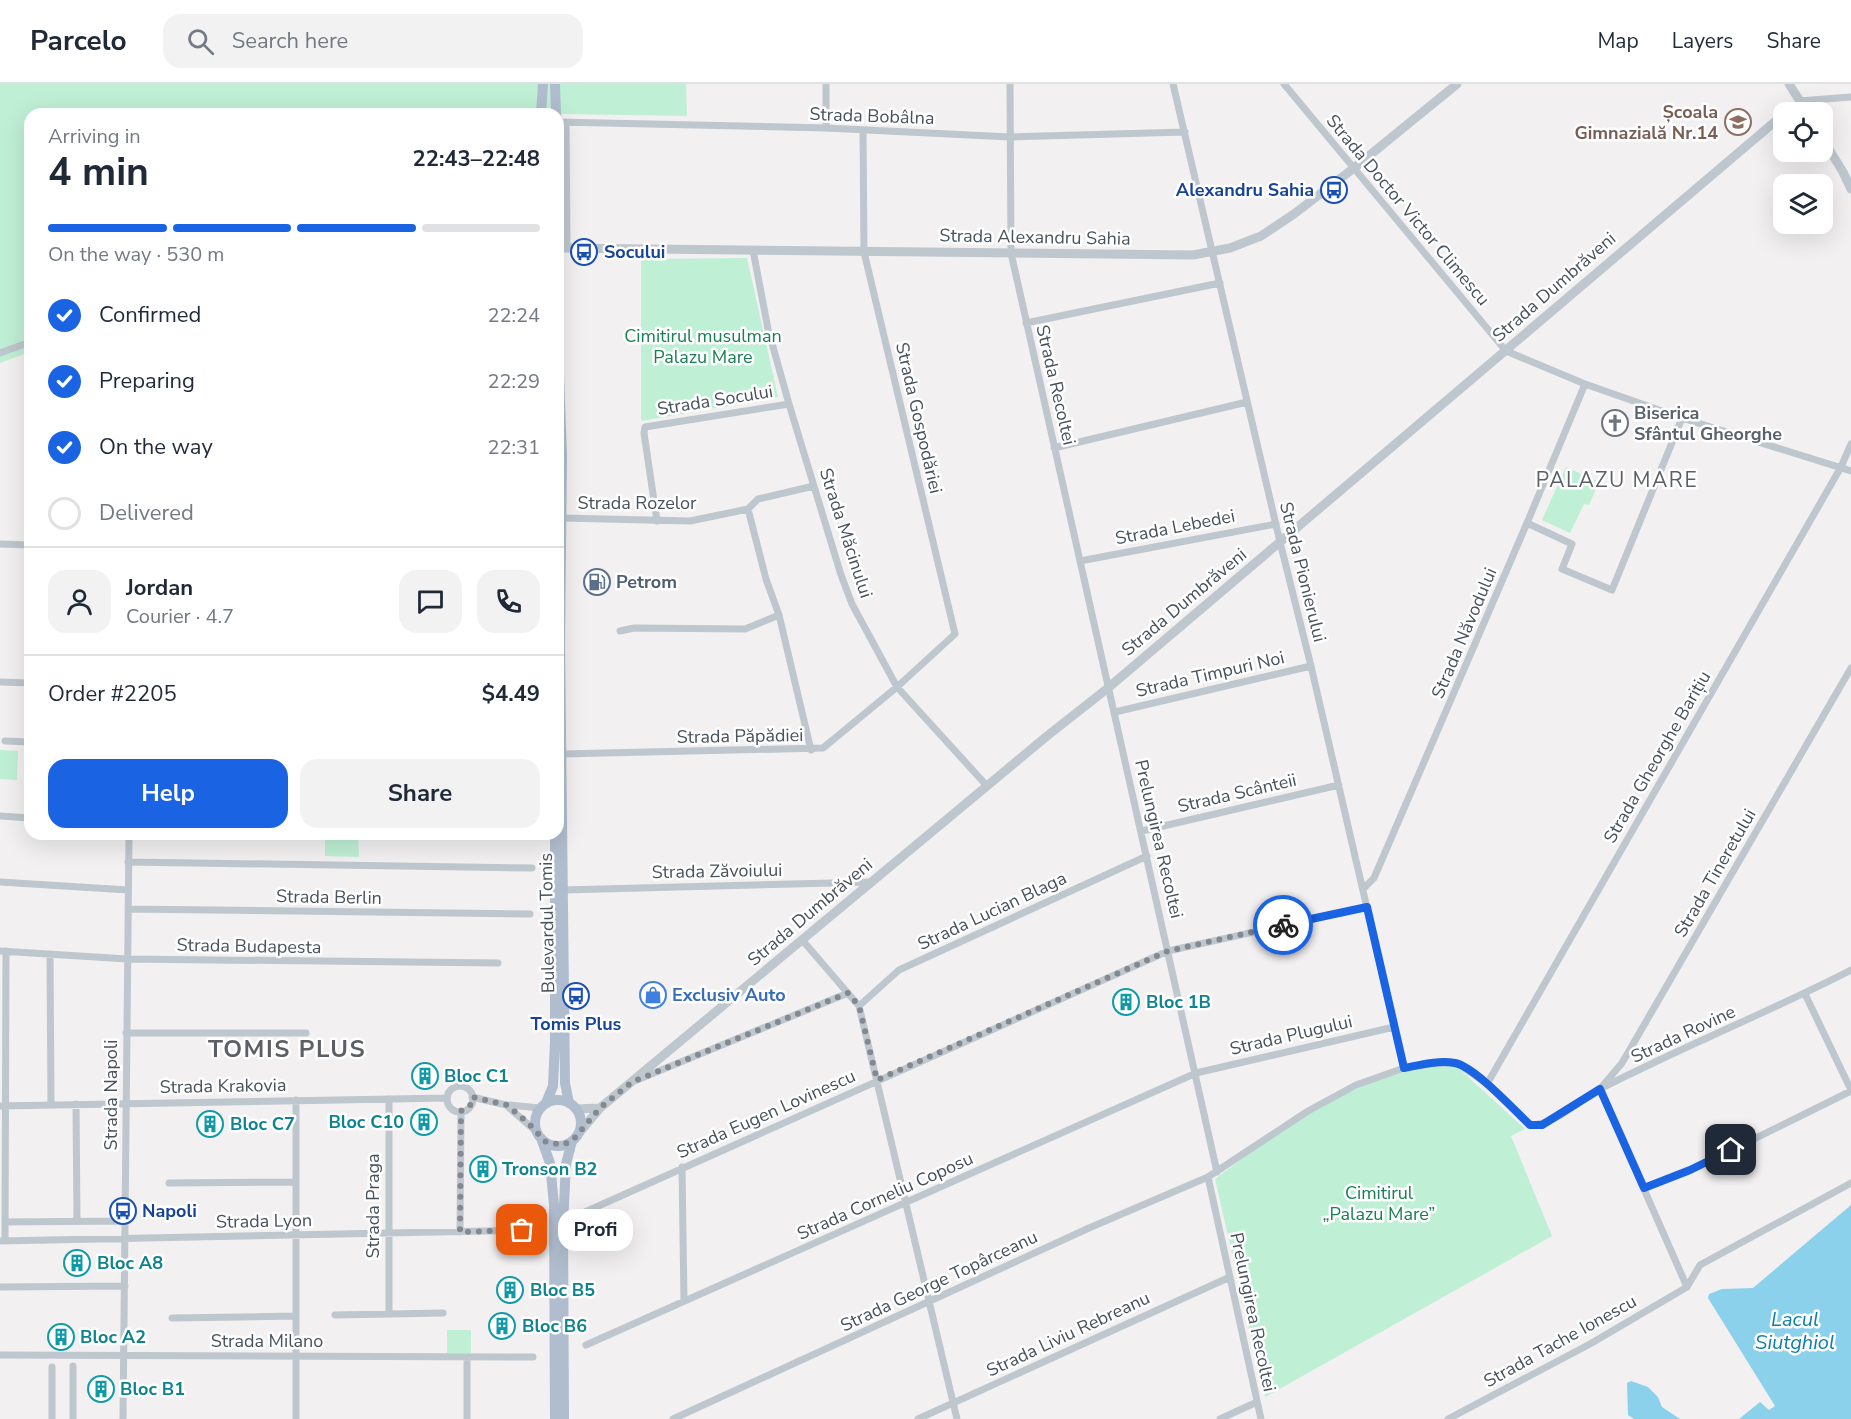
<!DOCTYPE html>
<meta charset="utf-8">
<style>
:root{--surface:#fff;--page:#f2f2f3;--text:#1f2937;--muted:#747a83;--line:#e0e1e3;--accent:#1a63e2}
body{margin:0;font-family:"Nunito Sans",sans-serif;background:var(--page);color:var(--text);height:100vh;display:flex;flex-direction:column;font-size:22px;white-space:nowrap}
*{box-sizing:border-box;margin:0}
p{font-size:20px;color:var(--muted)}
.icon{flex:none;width:33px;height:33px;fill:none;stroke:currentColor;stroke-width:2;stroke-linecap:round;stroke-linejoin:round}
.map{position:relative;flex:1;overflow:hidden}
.side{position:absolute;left:24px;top:24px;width:540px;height:732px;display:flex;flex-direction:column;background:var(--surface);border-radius:18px;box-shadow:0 6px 24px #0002}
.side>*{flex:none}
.buttons{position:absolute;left:1773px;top:18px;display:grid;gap:12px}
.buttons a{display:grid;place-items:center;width:60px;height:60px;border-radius:12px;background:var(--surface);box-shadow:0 6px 24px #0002;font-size:30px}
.pin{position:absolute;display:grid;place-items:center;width:51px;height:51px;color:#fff;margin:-26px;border-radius:12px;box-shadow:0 3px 9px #0006}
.courier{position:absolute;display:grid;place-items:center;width:60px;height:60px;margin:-30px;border:4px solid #1a63e2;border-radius:50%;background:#fff;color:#222;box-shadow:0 2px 8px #0007}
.bubble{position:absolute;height:42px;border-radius:18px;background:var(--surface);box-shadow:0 6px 24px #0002;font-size:20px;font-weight:700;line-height:42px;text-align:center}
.overview em{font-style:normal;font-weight:700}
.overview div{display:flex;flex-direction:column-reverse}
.overview{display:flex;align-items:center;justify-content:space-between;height:102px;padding:0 24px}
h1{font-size:39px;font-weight:700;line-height:45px}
.bar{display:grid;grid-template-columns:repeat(4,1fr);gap:9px 6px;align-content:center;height:72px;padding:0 24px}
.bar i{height:8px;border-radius:4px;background:var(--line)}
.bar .current{background:var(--accent)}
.bar p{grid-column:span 4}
.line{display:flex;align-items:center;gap:15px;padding:0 24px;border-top:2px solid var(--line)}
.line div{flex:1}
.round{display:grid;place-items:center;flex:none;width:63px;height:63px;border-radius:18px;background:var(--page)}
ol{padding:0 24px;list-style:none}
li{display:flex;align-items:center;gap:18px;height:66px}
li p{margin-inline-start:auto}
li .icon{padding:6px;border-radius:50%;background:var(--accent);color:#fff;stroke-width:4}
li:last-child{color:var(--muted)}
li i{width:33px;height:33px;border:3px solid var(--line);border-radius:50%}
.cta{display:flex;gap:12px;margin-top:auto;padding:12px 24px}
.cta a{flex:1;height:69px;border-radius:18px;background:var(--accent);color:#fff;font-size:24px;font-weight:700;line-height:69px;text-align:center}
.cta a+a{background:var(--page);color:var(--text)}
header{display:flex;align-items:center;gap:36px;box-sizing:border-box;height:84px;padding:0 30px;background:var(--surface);border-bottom:2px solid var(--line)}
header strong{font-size:28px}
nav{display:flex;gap:33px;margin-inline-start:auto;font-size:21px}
.search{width:420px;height:54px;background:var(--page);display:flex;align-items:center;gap:15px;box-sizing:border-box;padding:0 21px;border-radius:18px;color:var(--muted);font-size:22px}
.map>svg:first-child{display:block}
.green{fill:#bfefd5}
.water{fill:#8cd1ec}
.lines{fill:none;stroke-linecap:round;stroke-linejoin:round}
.minor{stroke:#bec6ce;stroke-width:7}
.tertiary{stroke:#bec6ce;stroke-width:9}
.primary{stroke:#b0bdce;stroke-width:10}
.done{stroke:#848990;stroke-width:6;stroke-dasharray:0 10.8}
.route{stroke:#1a63e2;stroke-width:8}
.labels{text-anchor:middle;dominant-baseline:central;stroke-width:5;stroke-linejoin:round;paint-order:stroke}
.education-label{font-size:18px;font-weight:bold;fill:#785e54;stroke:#fff;text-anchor:end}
.street-label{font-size:18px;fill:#48525d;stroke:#fff}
.transit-label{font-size:18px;font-weight:bold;fill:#164399;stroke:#fff;text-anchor:start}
.park-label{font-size:18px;fill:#177f53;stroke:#fff}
.worship-label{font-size:18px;font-weight:bold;fill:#5b616d;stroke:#fff;text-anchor:start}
.service-label{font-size:18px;font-weight:bold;fill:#4e5e75;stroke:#fff;text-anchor:start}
.shop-label{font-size:18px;font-weight:bold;fill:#366cbe;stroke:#fff;text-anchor:start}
.culture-label{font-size:18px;font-weight:bold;fill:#0d838f;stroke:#fff;text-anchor:start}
.water-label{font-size:20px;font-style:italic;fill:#0d7fab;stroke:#fff}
.quarter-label{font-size:21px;letter-spacing:1.5px;fill:#5c5f65;stroke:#fff}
.district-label{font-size:24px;font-weight:bold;letter-spacing:1.5px;fill:#5c5f65;stroke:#fff}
</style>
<header>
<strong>Parcelo</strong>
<div class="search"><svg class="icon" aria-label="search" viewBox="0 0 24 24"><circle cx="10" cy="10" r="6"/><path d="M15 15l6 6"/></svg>Search here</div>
<nav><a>Map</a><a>Layers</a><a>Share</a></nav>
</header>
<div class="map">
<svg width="1851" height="1335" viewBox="0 0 1851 1335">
<rect width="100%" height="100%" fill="#f2f0f0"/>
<path class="green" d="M0 0H686L687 32 562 30V156L558 157V30H30V268L0 279Z
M747 174 778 313 641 337V175Z
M1566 383 1599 398 1589 421 1584 420 1570 449 1542 436Z
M0 666 18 667 17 696 0 695Z
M325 750H358L359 773 325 772Z
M1454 980 1525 1045 1511 1052 1552 1152 1265 1313 1215 1095C1269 1055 1324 1012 1390 992 1410 985 1433 984 1454 980Z
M447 1246H471V1269H447Z"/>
<path class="water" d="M1851 1121V1335H1739L1760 1318 1769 1326 1775 1322 1708 1214 1709 1210 1722 1205 1753 1204Z
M1631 1297 1648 1303 1658 1313 1662 1323 1680 1335H1634L1628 1331 1627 1299Z"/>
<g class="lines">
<path class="minor" d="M826 0V44
M1010 0 1011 169 1217 1088
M1173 0 1280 458 1311 582 1404 984
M1284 0 1506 267 1585 300 1682 334 1851 387
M1800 17 1851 13
M558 38 826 44 1010 53 1185 48
M566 38 567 164
M753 166 768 245 789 320 841 491 852 520 897 603 987 702
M1026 239 1220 199
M0 269 30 258
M1054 364 1247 318
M748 425 766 495 779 531 811 666
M562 434 690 437 748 425 758 415 814 402
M657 437 644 349 645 343 789 320
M1527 439 1572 460 1562 485 1612 506 1682 334
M0 460 30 461
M1080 477 1276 440
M620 547 634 544 745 545 779 531
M0 598 30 599
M1115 628 1311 582
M5 657 30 658
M562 670 823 664 897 603 955 550 864 168 863 46
M0 732 30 734
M1142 747 1339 701
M128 778 532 784
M0 798 128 806
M1363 805 1374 794 1527 439 1585 300
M563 806 872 798
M128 825 530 830
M803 857 859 922 957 1335
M0 867 127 875 498 879
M50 870 51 1020
M1805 910 1851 1006
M859 922 899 886 1147 772
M126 949H306
M637 996 848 909
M1487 1000 1841 383 1851 360
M447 1015a13 13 0 1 1 26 0a13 13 0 1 1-26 0Z
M472 1013 506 1021 538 1049
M76 1020 77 1137
M509 1021 540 1024
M0 1022 447 1014
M682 1083 684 1217
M1208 1093 1261 1335
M169 1099 296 1098
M1644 1104 1691 1086 1851 1007
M585 1128 1168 867 1367 823
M5 1138 125 1137
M460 1148 461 1027
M0 1157 529 1146
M5 1157 6 867
M0 1203 125 1202
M1687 1203 1600 1005 1622 979 1851 584
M1687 1203 1700 1181 1851 1099
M389 1230V1015
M335 1231 443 1229
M172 1234 295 1232
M586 1261 1196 989 1394 943
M0 1271 533 1273
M467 1273V1335
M52 1335V1283
M73 1335V1282
M123 1335 129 750
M296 1335V1016
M673 1335 1089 1144 1208 1093 1308 1027 1356 1001 1404 984 1437 979H1457L1487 1000 1530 1041C1556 1041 1579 1016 1602 1004 1684 962 1769 928 1851 886
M918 1335 1230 1193
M1220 1335 1257 1318
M1448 1335 1590 1260 1687 1203"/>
<path class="tertiary" d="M1789 0 1807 28
M1822 54 1843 88 1851 105
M558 164 1193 171 1230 164 1261 152 1294 130 1354 84 1457 0
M576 1025 600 1024
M579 1049 600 1024 1047 652 1108 604 1784 30"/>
<path class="primary" d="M555 0 556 30
M541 30 543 0
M558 263 562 372 560 560 565 999 569 1019
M535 1039a23 23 0 1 1 46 0a23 23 0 1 1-46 0Z
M546 1019 553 1002 555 958V750
M541 1054 550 1079 554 1121 555 1335
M564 1335 563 1140 566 1080 572 1057"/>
</g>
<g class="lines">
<path class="done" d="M522 1146 460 1148 461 1027 470 1022 472 1013 507 1021 528 1039 546 1058 562 1061 572 1057 600 1024 632 998 848 909 859 922 877 996 1168 867 1283 841"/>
<path class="route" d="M1283 841 1367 823 1404 984C1420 981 1438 976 1455 979 1475 983 1514 1026 1530 1041H1542L1600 1005 1644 1104 1690 1086 1731 1066"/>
</g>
<defs>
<symbol id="school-ring" viewBox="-11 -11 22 22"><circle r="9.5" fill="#fff" stroke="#8d6e63" stroke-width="1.5"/><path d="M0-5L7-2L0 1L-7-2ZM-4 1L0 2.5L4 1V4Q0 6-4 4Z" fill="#8d6e63"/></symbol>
<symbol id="bus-ring" viewBox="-11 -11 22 22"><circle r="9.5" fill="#fff" stroke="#1a4fb4" stroke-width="1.5"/><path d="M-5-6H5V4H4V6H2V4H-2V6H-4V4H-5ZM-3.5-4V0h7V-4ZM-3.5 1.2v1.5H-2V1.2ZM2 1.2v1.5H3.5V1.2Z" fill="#1a4fb4"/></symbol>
<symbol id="church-ring" viewBox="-11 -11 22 22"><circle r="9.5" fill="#fff" stroke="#6b7280" stroke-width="1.5"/><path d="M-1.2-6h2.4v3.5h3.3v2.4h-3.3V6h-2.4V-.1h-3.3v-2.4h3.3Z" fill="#6b7280"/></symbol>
<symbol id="fuel-ring" viewBox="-11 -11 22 22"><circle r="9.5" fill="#fff" stroke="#5c6f8a" stroke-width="1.5"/><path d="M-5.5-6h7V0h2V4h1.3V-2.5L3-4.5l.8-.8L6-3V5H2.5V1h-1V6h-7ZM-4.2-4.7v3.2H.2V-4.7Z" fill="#5c6f8a"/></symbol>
<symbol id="shop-ring" viewBox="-11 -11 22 22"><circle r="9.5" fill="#fff" stroke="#3f7fe0" stroke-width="1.5"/><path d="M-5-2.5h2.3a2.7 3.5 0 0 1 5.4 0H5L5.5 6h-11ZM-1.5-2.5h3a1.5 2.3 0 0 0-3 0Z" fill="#3f7fe0"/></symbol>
<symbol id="building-ring" viewBox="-11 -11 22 22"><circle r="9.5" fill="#fff" stroke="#0f9aa8" stroke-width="1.5"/><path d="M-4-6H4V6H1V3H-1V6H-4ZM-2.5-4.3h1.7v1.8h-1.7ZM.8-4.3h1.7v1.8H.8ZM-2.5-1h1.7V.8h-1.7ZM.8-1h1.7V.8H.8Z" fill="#0f9aa8"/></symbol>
</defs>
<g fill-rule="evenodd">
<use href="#school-ring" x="1723" y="23" width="30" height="30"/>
<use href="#bus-ring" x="1319" y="91" width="30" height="30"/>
<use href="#bus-ring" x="569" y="153" width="30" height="30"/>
<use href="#church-ring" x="1600" y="324" width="30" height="30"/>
<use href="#fuel-ring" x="582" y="483" width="30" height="30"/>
<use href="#shop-ring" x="638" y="896" width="30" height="30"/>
<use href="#bus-ring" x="561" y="897" width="30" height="30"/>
<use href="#building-ring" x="1111" y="903" width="30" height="30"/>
<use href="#building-ring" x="410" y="977" width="30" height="30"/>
<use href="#building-ring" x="409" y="1023" width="30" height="30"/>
<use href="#building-ring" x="195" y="1025" width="30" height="30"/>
<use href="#building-ring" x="468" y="1070" width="30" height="30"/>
<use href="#bus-ring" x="108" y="1112" width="30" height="30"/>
<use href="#building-ring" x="62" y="1164" width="30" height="30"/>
<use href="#building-ring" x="495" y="1191" width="30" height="30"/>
<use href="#building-ring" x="487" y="1227" width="30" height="30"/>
<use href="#building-ring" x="46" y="1238" width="30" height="30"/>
<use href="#building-ring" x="86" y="1290" width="30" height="30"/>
</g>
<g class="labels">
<g class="education-label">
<text x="1718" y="28">Școala<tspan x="1718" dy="21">Gimnazială Nr.14</tspan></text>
</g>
<g class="street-label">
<text transform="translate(872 32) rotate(2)">Strada Bobâlna</text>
<text transform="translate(1408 126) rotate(50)">Strada Doctor Victor Climescu</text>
<text transform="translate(1035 153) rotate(1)">Strada Alexandru Sahia</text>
<text transform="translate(1554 203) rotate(-41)">Strada Dumbrăveni</text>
<text transform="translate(1056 301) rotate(77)">Strada Recoltei</text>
<text transform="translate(715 316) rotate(-9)">Strada Socului</text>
<text transform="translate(919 334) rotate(77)">Strada Gospodăriei</text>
<text x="637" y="419">Strada Rozelor</text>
<text transform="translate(1175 443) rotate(-11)">Strada Lebedei</text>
<text transform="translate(846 449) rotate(72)">Strada Măcinului</text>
<text transform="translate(1303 488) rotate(76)">Strada Pionierului</text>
<text transform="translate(1184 518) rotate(-40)">Strada Dumbrăveni</text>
<text transform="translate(1464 549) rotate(-67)">Strada Năvodului</text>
<text transform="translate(1210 590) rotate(-13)">Strada Timpuri Noi</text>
<text transform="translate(740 652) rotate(-1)">Strada Păpădiei</text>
<text transform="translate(1657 673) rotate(-60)">Strada Gheorghe Barițiu</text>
<text transform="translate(1237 709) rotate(-13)">Strada Scânteii</text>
<text transform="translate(1159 755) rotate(77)">Prelungirea Recoltei</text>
<text transform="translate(717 787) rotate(-1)">Strada Zăvoiului</text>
<text transform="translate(1715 789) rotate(-60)">Strada Tineretului</text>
<text transform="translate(329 813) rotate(1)">Strada Berlin</text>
<text transform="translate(992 827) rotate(-25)">Strada Lucian Blaga</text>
<text transform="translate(810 828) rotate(-40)">Strada Dumbrăveni</text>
<text transform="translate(547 839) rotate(-91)">Bulevardul Tomis</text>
<text transform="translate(249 862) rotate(1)">Strada Budapesta</text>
<text transform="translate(1683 950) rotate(-25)">Strada Rovine</text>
<text transform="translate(1291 951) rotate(-13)">Strada Plugului</text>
<text transform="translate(223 1002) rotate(-1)">Strada Krakovia</text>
<text transform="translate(111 1011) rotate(-90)">Strada Napoli</text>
<text transform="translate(766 1030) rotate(-24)">Strada Eugen Lovinescu</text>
<text transform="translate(885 1112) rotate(-24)">Strada Corneliu Coposu</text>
<text transform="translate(373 1122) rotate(-90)">Strada Praga</text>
<text transform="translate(264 1137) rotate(-1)">Strada Lyon</text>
<text transform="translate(939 1197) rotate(-25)">Strada George Topârceanu</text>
<text transform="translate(1253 1228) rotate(78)">Prelungirea Recoltei</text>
<text transform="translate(1068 1250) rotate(-25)">Strada Liviu Rebreanu</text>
<text x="267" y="1257">Strada Milano</text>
<text transform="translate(1560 1257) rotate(-29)">Strada Tache Ionescu</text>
</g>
<g class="transit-label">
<text x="1314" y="106" text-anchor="end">Alexandru Sahia</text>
<text x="604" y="168">Socului</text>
<text x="576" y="940" text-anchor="middle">Tomis Plus</text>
<text x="142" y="1127">Napoli</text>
</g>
<g class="park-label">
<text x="703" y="252">Cimitirul musulman<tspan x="703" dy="21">Palazu Mare</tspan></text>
<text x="1379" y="1109">Cimitirul<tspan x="1379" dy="21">„Palazu Mare”</tspan></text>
</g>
<g class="worship-label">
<text x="1634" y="329">Biserica<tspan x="1634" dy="21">Sfântul Gheorghe</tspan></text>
</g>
<g class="service-label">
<text x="616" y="498">Petrom</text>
</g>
<g class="shop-label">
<text x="672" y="911">Exclusiv Auto</text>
</g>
<g class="culture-label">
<text x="1146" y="918">Bloc 1B</text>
<text x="444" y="992">Bloc C1</text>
<text x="404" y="1038" text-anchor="end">Bloc C10</text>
<text x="230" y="1040">Bloc C7</text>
<text x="502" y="1085">Tronson B2</text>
<text x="97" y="1179">Bloc A8</text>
<text x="530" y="1206">Bloc B5</text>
<text x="522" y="1242">Bloc B6</text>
<text x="80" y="1253">Bloc A2</text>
<text x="120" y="1305">Bloc B1</text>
</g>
<g class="water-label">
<text x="1795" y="1235">Lacul<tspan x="1795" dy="23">Siutghiol</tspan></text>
</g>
<g class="quarter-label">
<text x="1617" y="396">PALAZU MARE</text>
</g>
<g class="district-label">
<text x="287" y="965">TOMIS PLUS</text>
</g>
</g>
</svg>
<div class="buttons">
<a><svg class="icon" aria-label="locate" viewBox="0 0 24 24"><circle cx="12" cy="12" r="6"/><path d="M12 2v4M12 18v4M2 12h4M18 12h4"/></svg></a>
<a><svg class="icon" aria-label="layers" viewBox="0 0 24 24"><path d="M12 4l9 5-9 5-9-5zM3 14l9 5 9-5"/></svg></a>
</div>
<div class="pin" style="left:522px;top:1146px;background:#ea580c"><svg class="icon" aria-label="bag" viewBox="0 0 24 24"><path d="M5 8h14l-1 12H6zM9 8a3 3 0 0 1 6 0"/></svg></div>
<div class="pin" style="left:1731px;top:1066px;background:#1f2937"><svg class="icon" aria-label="home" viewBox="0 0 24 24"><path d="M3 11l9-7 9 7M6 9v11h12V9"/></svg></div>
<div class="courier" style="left:1283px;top:841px"><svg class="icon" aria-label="bike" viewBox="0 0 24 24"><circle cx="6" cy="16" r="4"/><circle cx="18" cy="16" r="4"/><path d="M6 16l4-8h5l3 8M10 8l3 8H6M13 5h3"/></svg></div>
<div class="bubble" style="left:558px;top:1125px;width:75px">Profi</div>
<section class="side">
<div class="overview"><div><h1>4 min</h1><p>Arriving in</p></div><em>22:43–22:48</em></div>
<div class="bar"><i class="current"></i><i class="current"></i><i class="current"></i><i></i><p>On the way · 530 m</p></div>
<ol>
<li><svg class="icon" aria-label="check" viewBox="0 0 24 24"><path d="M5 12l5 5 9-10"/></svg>Confirmed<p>22:24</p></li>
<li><svg class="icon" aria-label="check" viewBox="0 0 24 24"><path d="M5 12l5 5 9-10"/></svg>Preparing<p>22:29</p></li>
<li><svg class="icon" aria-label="check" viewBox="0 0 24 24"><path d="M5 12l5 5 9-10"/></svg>On the way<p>22:31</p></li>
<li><i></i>Delivered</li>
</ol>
<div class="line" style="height:108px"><a class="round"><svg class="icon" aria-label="person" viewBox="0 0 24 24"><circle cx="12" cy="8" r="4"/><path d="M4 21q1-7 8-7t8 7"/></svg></a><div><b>Jordan</b><p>Courier · 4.7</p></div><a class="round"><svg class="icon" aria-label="chat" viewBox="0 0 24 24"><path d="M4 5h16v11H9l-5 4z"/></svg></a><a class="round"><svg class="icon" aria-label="phone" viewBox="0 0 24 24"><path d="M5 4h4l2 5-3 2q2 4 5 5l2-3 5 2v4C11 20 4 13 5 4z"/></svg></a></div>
<div class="line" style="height:78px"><div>Order #2205</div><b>$4.49</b></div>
<div class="cta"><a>Help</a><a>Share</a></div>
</section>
</div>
